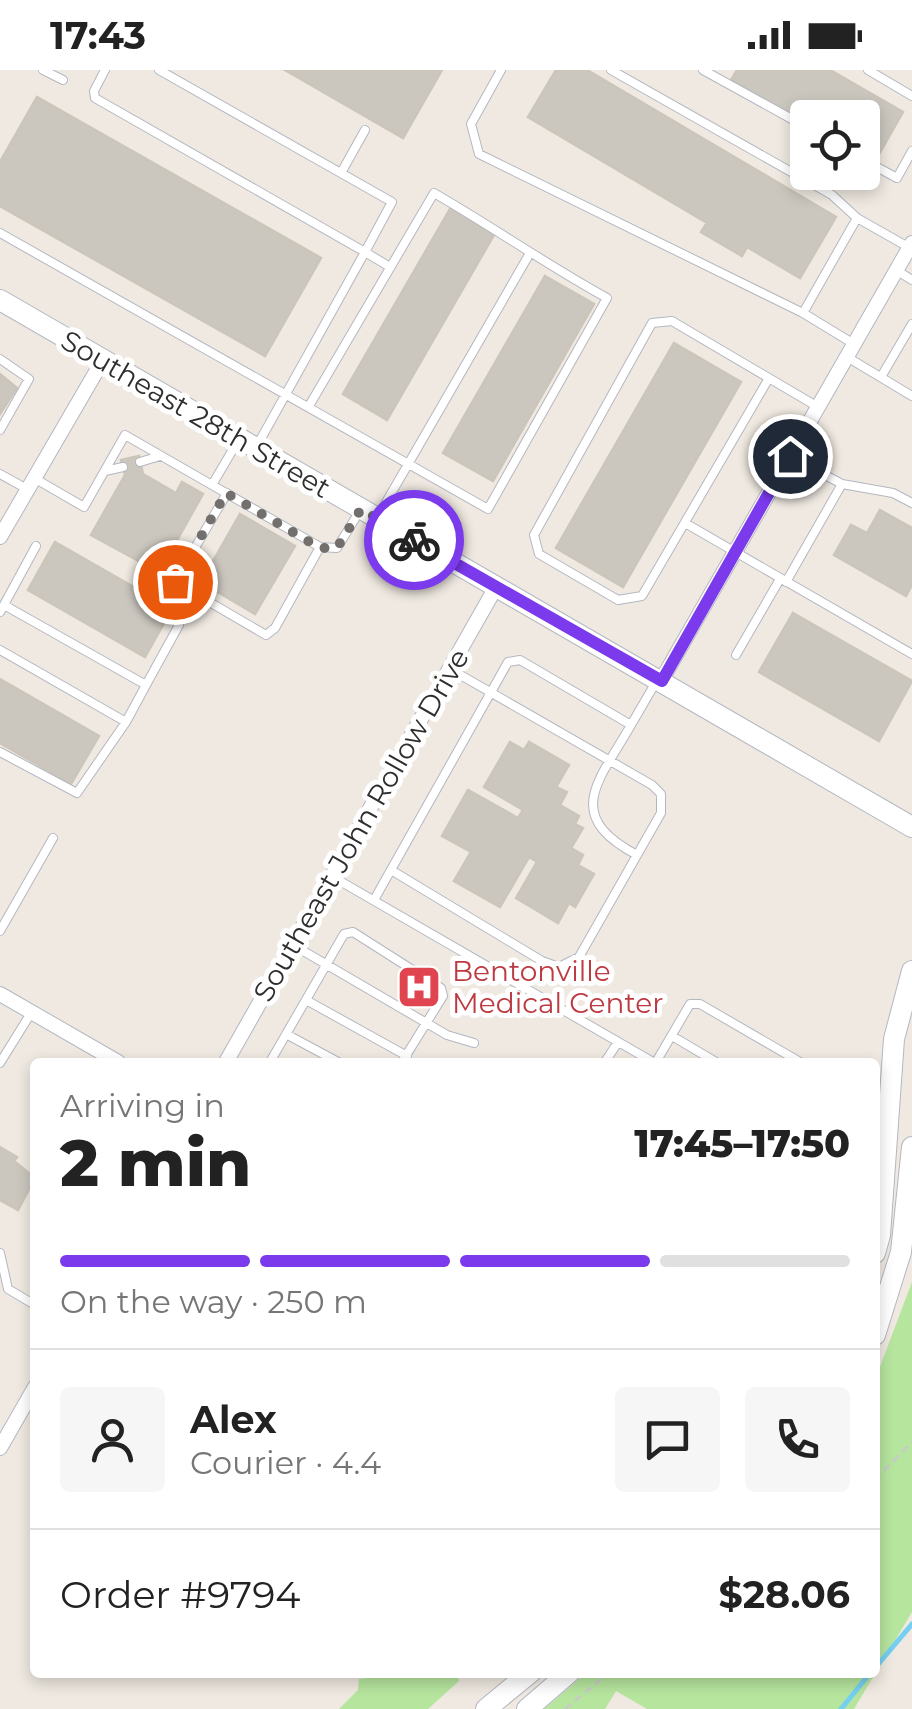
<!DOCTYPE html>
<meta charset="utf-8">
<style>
:root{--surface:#fff;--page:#f6f6f6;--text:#222;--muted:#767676;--line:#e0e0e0;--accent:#7c3aed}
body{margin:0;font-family:Montserrat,sans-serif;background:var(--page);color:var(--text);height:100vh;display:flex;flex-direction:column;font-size:38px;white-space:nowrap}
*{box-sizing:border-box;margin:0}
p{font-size:32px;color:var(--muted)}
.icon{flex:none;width:55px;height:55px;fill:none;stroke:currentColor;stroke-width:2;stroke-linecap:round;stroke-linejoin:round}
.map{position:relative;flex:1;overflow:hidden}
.details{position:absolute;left:30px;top:988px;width:850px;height:620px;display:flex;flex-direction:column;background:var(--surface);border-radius:10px;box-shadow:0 5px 15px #0003}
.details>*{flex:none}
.controls{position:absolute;left:790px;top:30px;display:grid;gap:20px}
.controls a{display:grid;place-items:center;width:90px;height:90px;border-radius:10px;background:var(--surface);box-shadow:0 5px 15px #0003;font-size:50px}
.pin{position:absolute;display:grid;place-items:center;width:85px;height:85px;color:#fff;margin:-42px;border:5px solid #fff;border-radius:50%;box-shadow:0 2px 10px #0007}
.courier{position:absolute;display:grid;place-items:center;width:100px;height:100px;margin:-50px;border:8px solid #7c3aed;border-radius:50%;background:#fff;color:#222;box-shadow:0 2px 12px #0007}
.overview em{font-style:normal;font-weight:800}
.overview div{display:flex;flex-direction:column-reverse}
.overview{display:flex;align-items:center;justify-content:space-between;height:170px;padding:0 30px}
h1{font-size:65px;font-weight:800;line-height:75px}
.bar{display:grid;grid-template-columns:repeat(4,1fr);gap:15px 10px;align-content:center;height:120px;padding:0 30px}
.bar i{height:12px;border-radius:8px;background:var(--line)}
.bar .active{background:var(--accent)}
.bar p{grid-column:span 4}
.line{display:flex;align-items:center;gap:25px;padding:0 30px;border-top:2px solid var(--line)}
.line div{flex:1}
.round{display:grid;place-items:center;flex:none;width:105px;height:105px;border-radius:10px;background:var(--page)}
.status{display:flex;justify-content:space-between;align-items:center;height:70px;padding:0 50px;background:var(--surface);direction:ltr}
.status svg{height:28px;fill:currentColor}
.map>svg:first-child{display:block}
.green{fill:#b6e59e}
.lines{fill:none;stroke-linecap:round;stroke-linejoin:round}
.stream{stroke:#75cff0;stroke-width:5}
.building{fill:#cbc7bf;stroke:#cbc5ba;stroke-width:2.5}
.lane-casing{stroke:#b4b7c1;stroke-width:10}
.street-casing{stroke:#b4b7c1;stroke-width:16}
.secondary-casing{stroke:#b4b7c1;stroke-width:22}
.path{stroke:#c9c9c9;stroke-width:2.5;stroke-dasharray:8 5;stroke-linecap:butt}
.lane{stroke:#fff;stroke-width:8}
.street{stroke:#fff;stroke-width:14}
.secondary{stroke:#fff;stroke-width:20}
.done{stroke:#726f6d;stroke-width:10;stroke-dasharray:0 18}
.route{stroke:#7c3aed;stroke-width:12}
.labels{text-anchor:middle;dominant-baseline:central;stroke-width:10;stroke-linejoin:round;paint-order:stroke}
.street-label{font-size:28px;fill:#2e2e2e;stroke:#fff}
.health-label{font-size:28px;fill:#be3a42;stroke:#fff;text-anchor:start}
</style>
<div class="status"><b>17:43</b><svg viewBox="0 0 49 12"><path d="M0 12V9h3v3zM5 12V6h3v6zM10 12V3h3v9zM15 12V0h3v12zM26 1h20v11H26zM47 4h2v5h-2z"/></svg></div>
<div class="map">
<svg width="912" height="1639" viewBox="0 0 912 1639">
<rect width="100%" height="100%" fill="#efe9e1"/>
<path class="green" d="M912 1212V1542L854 1639H647L616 1621 605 1639H544L586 1603 875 1602V1310Z
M412 1603H457L459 1611 428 1639H339L358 1620 359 1609Z"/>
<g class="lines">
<path class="stream" d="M875 1598 912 1554
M841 1639 871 1602"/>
</g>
<path class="building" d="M285 0H442L403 68Z
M556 0H587L836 147 800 208 747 177 742 186 701 162 707 153 528 47Z
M737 0H830L903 42 875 91 862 84V48H808V53L731 10Z
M37 27 321 188 265 286 0 136V92Z
M450 139 494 165 387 350 343 324Z
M545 206 594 234 493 411 443 383Z
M674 273 741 312 623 517 556 478Z
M0 304 17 318 0 344Z
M139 386 143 404 176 423 182 412 203 424 159 502 91 465 125 405 121 390Z
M880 440 912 458V515L906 526 834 485 851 455 867 463Z
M240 444 295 476 255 544 201 512Z
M55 472 172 539 145 587 28 520Z
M793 543 912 611 879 671 759 602Z
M0 609 99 666 71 714 0 673Z
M510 672 524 680 529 672 569 695 556 717 567 722 560 735 579 746 575 754 583 758 571 778 583 785 578 795 594 804 575 837 569 833 558 853 516 828 537 792 529 787 500 837 454 811 471 782 442 766 468 720 518 748 523 740 484 717Z
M0 1077 17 1087 14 1091 35 1108 18 1140 0 1130Z"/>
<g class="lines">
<defs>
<path id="lane" d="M43 0 63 10
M105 0 94 21 95 28 365 182 392 132 159 0
M501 0 471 54 479 84 803 243 854 274
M611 0 832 125 857 148 910 178
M703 0 808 58
M868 0 912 26
M862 89 897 108 912 81
M341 103 365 60
M0 163 488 439 607 228C547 195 493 157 434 123L309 336
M896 200 912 210
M803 243 857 148
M847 287 912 326
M0 289 29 309 0 360
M881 307 912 254
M769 308 642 526 618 530 539 484 534 465 652 253 672 251 818 337
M239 369 212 415 320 477 337 478 361 439
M258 374 365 182 390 197
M140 392 160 386
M105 401 123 397
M0 404 27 419
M34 408 84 437 125 365 212 415
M842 414 893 423 912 433
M227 423 175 512 266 565 275 558 320 477
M377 448 530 183
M685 453 912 584
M786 512 842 414 791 387
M4 535 146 615 179 555
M0 542 36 476
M0 580 126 652 146 615
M736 585 780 509
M631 655C599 711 562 745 637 785
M0 682 77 723 126 652
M391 800 542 891 559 897 579 887 661 743V724L652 715 450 599
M333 807 653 992
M374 830 508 592 520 590 631 655 656 612
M0 861 53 768
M293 875 447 965 474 973
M306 930 407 986
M286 964 338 992
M672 966 716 992
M270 992 344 864 353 862 441 918 443 926 402 992
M605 992 618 972
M656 992 690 934H700L800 992
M0 993 31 943
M0 1183 8 1219 35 1235"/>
<path id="street" d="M0 467 103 290
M661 611 912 173
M0 924 118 992
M226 992 496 517
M0 1378 35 1317"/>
<path id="secondary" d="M0 230 912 757
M875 1183 880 1165 894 969 912 901
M875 1265 901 1182 912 1077
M486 1639 531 1602
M527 1639 570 1602"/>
</defs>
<use href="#lane" class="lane-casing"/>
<use href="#street" class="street-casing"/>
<use href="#secondary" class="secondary-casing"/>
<path class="path" d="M875 1410 912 1372
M565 1639 610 1602"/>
<use href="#lane" class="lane"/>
<use href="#street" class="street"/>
<use href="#secondary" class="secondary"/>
</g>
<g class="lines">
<path class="done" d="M175 512 226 423 320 478H337L361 439 414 470"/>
<path class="route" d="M414 470 662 611 790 386"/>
</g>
<defs>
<symbol id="hospital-square" viewBox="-11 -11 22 22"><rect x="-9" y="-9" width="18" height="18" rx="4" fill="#e0444e" stroke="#fff"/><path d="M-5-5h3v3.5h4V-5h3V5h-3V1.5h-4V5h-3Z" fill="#fff"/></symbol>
</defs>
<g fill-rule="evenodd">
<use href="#hospital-square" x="394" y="892" width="50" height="50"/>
</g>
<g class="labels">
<g class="street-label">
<text transform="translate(196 344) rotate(30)">Southeast 28th Street</text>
<text transform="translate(361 755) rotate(-60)">Southeast John Rollow Drive</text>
</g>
<g class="health-label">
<text x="452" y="901">Bentonville<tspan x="452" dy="32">Medical Center</tspan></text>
</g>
</g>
</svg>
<div class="controls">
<a><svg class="icon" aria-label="locate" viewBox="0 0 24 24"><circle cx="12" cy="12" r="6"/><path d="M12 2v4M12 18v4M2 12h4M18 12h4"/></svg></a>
</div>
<div class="pin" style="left:175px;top:512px;background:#ea580c"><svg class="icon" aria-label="bag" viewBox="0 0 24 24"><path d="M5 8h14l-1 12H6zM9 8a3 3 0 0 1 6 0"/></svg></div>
<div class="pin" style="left:790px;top:386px;background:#1f2937"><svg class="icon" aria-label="home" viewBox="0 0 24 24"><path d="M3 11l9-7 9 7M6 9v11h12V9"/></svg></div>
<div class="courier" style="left:414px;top:470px"><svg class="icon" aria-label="bike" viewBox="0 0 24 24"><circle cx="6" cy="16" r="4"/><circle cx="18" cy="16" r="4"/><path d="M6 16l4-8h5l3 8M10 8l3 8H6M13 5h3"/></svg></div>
<section class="details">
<div class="overview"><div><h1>2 min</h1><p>Arriving in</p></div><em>17:45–17:50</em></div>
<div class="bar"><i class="active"></i><i class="active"></i><i class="active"></i><i></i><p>On the way · 250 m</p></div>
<div class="line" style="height:180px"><a class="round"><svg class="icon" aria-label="person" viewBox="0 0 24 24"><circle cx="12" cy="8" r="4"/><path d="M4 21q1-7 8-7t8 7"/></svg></a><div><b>Alex</b><p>Courier · 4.4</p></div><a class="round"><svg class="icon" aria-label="chat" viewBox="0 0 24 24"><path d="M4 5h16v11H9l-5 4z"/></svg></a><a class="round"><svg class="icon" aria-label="phone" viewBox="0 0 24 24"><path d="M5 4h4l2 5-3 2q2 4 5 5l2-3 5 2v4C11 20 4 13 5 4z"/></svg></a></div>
<div class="line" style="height:130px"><div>Order #9794</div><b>$28.06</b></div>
</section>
</div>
